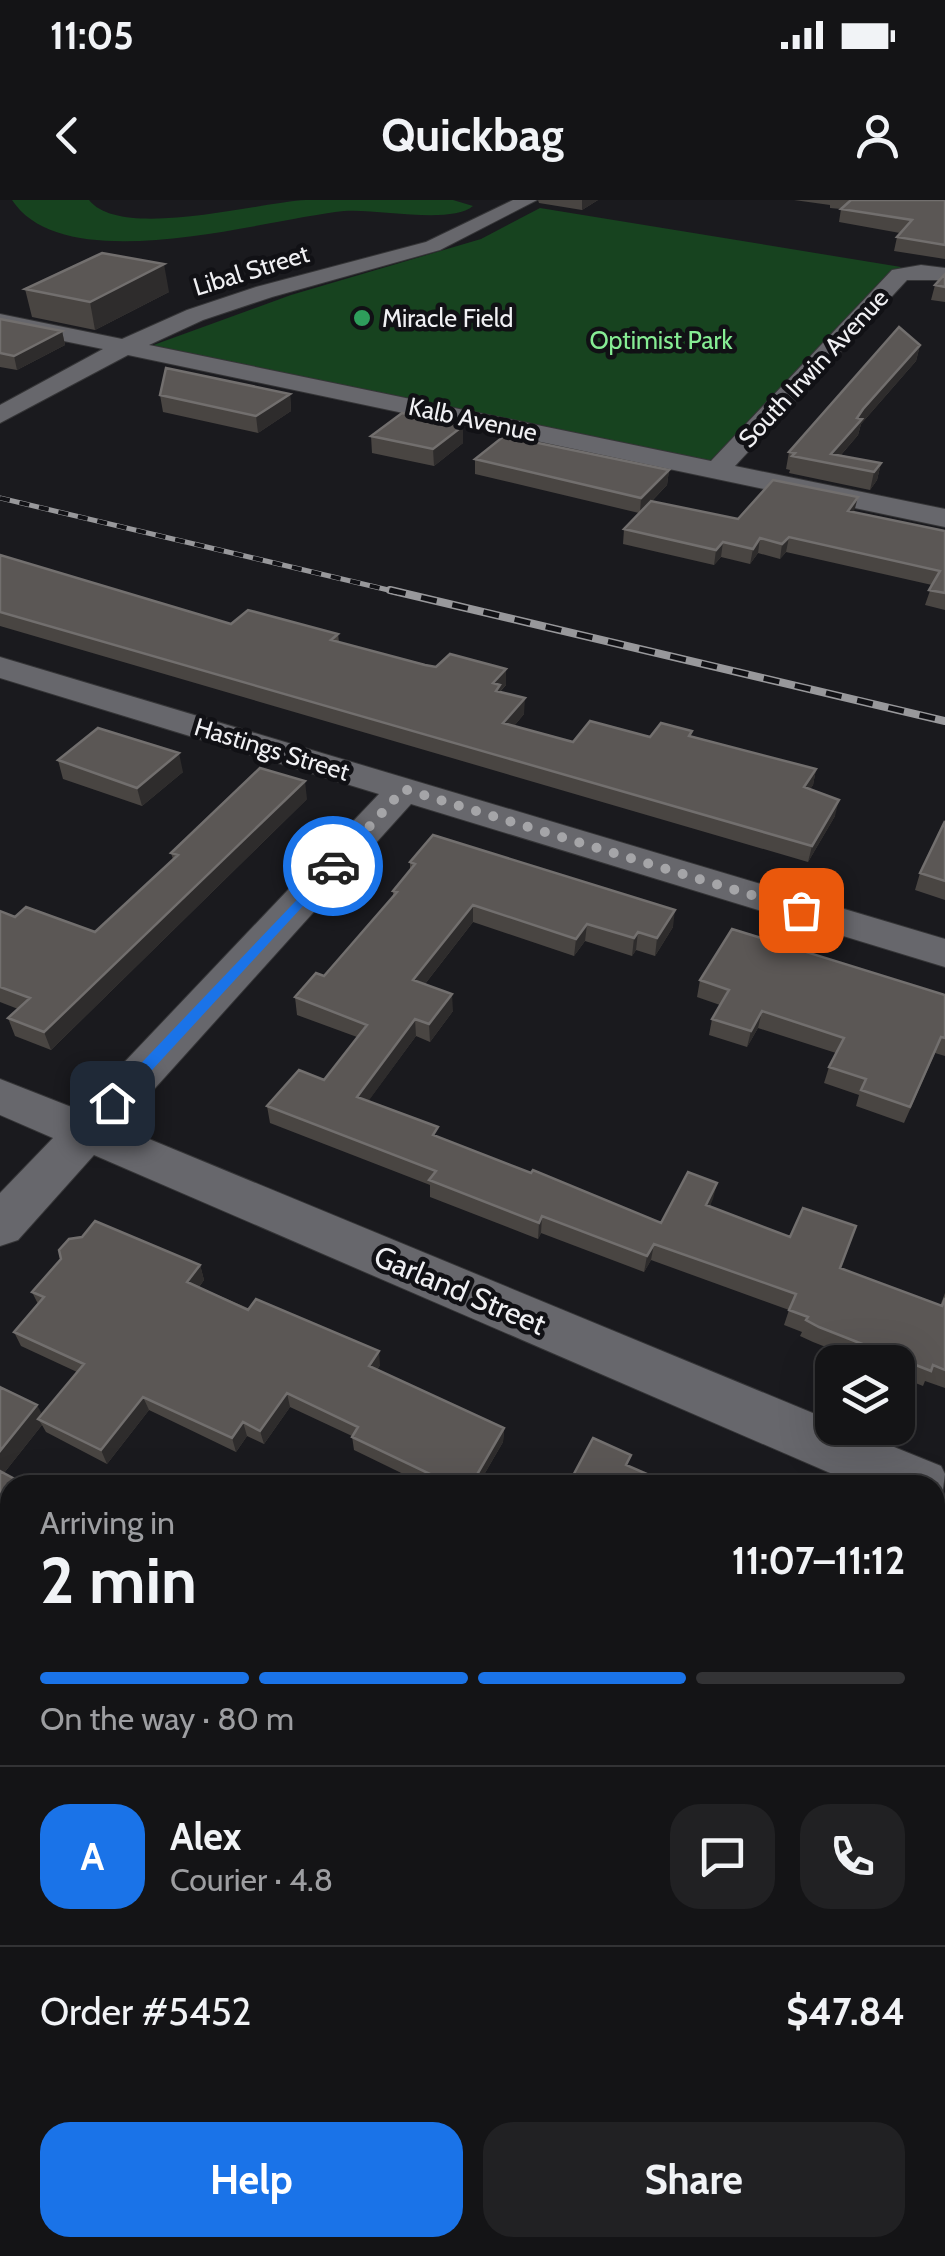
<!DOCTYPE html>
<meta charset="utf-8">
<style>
:root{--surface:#141416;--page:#212123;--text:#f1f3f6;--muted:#9d9ea1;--line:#333335;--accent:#1a73e8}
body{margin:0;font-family:Cabin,sans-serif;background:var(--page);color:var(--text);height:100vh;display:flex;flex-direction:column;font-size:38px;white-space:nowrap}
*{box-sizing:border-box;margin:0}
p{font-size:32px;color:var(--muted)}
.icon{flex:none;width:55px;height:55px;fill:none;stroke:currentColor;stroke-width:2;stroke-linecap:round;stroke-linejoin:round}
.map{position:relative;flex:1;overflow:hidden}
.panel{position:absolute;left:0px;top:1275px;width:945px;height:782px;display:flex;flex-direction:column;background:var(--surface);border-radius:30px 30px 0 0;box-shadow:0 10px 40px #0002,0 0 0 2px var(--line)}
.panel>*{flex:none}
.controls{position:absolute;left:815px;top:1145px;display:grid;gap:20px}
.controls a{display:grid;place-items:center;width:100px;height:100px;border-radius:20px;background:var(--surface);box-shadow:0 10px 40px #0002,0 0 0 2px var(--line);font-size:50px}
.pin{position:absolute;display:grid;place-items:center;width:85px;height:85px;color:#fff;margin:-42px;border-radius:20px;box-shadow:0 5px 15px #0006}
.courier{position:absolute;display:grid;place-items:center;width:100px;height:100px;margin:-50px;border:8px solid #1a73e8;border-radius:50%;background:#fff;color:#222;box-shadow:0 2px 12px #0007}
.summary em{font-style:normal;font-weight:800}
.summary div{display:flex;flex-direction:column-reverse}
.summary{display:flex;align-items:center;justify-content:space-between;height:170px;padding:0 40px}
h1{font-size:65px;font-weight:800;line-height:75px}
.bar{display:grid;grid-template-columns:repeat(4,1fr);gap:15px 10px;align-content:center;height:120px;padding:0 40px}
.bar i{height:12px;border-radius:8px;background:var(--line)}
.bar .on{background:var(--accent)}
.bar p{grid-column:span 4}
.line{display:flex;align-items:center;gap:25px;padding:0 40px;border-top:2px solid var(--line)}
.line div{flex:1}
.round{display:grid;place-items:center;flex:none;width:105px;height:105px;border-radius:30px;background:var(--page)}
.primary-button{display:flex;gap:20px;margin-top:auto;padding:20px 40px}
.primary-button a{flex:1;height:115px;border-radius:30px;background:var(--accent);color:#fff;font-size:40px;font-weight:800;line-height:115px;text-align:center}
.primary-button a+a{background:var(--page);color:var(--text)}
.status{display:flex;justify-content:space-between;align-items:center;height:70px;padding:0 50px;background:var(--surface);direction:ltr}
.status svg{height:28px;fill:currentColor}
header{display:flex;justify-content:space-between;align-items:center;height:130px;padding:0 40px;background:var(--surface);font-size:45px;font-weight:800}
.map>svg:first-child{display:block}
.green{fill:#17431f}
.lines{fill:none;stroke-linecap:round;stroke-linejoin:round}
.minor-casing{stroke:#353537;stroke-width:2}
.minor{fill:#67676c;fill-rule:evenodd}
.rail-far1-casing{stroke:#98989b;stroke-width:5}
.rail-casing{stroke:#98989b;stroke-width:8}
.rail-far1{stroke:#111115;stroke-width:4;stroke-dasharray:10;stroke-linecap:butt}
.rail{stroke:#111115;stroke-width:5;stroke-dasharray:16;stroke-linecap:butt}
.wall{fill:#494542}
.shaded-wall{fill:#2e2c2c}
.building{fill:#5b5755;stroke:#726f6e;stroke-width:2.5}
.route{fill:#1a73e8}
.done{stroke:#a5a5a8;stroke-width:10;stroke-dasharray:0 18}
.leisure-dot{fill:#2e9e5b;stroke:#111115;stroke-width:4}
.labels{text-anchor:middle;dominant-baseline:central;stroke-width:9;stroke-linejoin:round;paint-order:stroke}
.far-street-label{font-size:25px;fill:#f0f0f3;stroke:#111115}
.far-poi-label{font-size:25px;fill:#f0f0f3;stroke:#111115;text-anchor:start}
.far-park-label{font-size:25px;fill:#86ed94;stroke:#111115}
.street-label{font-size:30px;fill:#f0f0f3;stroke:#111115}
</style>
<div class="status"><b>11:05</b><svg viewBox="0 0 49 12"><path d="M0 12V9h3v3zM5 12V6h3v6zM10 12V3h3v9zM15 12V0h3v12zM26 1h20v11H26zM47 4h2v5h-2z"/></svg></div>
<header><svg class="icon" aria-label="back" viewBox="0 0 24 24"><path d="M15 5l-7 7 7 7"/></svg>Quickbag<svg class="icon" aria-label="person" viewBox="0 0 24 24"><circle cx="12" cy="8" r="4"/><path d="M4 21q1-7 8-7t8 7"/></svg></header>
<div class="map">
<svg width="945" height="2056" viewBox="0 0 945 2056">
<rect width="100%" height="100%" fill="#1a1a1e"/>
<path class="green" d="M12 0H89C121 41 260 2 306 0 355 0 404 0 453 0L473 6C450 25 376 8 344 11 265 19 65 81 12 0Z
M540 8 901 67 708 263 148 147 291 95 481 39Z"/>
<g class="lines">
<defs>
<path id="minor" d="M513 0H537L440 50 272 97 203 120 149 145 711 261 892 70 921 65 945 68V80H907L735 266 945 309V327L128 155 0 223V205L103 149 0 128V114L122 139 187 110 256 87 426 42Z
M0 457 945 739V767L411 604 120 927 832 1221V1228H847L941 1266 945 1274 941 1304 935 1306V1285H858L94 955 18 1040 0 1046V993L53 938 0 915V879L79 910 379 594 0 478Z
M0 1856 10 1860V2002L0 2006Z
M181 2048H270L274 2056H184Z"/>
</defs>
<use href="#minor" class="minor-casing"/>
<use href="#minor" class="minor"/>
<defs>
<path id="rail-far1" d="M0 298 401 393"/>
<path id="rail" d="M390 390 945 521"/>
</defs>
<use href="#rail-far1" class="rail-far1-casing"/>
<use href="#rail" class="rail-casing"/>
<use href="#rail-far1" class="rail-far1"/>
<use href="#rail" class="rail"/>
</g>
<path class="wall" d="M538 0H598L582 10 539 3Z
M794 0H945V59L894 51 897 37 900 33 839 22 841 9 830 8V5Z
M945 74V102L931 100 935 85Z
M25 89 169 92 95 130 32 117Z
M0 119 62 131 65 145 17 170 0 167Z
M920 145 916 161 861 224 858 235 841 255 881 263 877 280 870 290 789 273 790 270 786 269 789 252Z
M290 194 291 211 258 233 163 212 160 195Z
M463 226V243L434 266 372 253 371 236Z
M475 259 669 270 667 285 652 301 738 319 854 312 945 331V410L925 405 932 385 786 352 780 359 758 353 750 364 721 357 714 365 623 344 624 329 639 313 475 274Z
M0 355 231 424 338 434 339 442 436 467 506 469V485L500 492 524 514 514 526 573 542 692 536 816 569 813 585 810 589 835 616 808 662 0 426Z
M58 560 183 572 142 606 63 579Z
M307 599 51 850 15 836 8 818 18 809 0 802V711L15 717 95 732 173 659 171 653Z
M945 621V700L915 690 920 673Z
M410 662 673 727 655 756 636 750 632 756 585 741 574 756 473 722 425 784 453 811 430 842 416 836 368 901 439 937 661 1023 717 983 710 1006 840 1068 940 1106 945 1093V1188L925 1181 923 1186 898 1176V1162H864L813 1142 800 1136 802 1132 784 1125 789 1110 651 1060 644 1072 541 1033 538 1039 430 997V985L270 923 267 906 324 880 357 837 297 815 295 797 324 776 393 696V691L410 670Z
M700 780 945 795V856L935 853 904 923 856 906 859 895 824 883 829 867 836 853 758 828 747 847 709 835 712 819 720 805 697 797Z
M200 1065 204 1080 199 1087 380 1165 377 1170 504 1228 503 1242 478 1285H426L354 1250 352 1236 290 1207 264 1244 247 1236 236 1252 149 1210 107 1264 46 1232 42 1225 4 1273 10 1285V1331L0 1343V1187L42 1214 77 1172 21 1146 14 1132 38 1104 32 1092Z
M935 1397 945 1402V1511L935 1506Z
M940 2034H945V2056H935Z
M714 2048H794L792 2056H711Z"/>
<path class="shaded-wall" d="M582 0H598L582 10Z
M164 64 169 92 95 130 90 102Z
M62 131 65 145 17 170 14 156Z
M920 145 916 161 861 224 858 235 833 264 831 254 857 218Z
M290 194 291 211 258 233 256 216Z
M463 226V243L434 266 433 249Z
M881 263 877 280 870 290 874 272Z
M669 270 667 285 640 313 641 298Z
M858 297 854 312 848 311Z
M789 337 786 352 780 359 782 344Z
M760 338 758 353 750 364 753 349Z
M723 342 721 357 714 365 716 350Z
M506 469V485L500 491V501L493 483Z
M525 498 524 514 503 539V523Z
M179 553 183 572 142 606 137 588Z
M816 569 813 585 800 603 804 587Z
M305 581 307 599 51 850 44 832Z
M839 600 835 616 808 662 812 646Z
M473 705V722L414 798 413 780Z
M675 710 673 727 655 756 657 738Z
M587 724 585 741 574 756 576 739Z
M638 732 636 750 632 756 634 738Z
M452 794 453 811 430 842 429 824Z
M762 811 758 828 747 847 751 831Z
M415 819 416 836 359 914 357 897Z
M717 983 713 999 703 1021 706 1005Z
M542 1016 541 1033 538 1039 539 1023Z
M654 1044 651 1060 644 1072 647 1056Z
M200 1065 204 1080 191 1097 187 1082Z
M379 1151 380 1165 371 1180 369 1166Z
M287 1193 290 1207 264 1244 260 1231Z
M143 1197 149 1210 107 1264 101 1250Z
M37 1205 46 1221 38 1219 42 1225 0 1278V1251Z
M243 1222 247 1236 236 1252 232 1238Z
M504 1228 503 1242 478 1285H471Z
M10 1305V1331L0 1343V1317Z"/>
<path class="building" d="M851 0H945V45L897 37 912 20 841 9Z
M102 53 164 64 90 102 25 89Z
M945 74V87L935 85Z
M0 119 62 131 14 156 0 153Z
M899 127 920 145 863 209 857 218 862 219 831 254 881 263 874 272 792 256 795 253 789 252Z
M166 168 290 194 256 216 160 195Z
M402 213 463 226 433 249 371 236Z
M504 236 669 270 641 298 475 259Z
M773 280 858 297 848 311 945 331V393L929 390 940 371 789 337 782 344 760 338 753 349 723 342 716 350 624 329 651 301 738 319Z
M0 355 231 424 248 410 338 434 331 440 425 465 436 467 450 454 506 469 493 483 500 485 496 491 525 498 503 523 573 542 590 521 650 537 661 523 692 531 689 536 816 569 804 587 839 600 812 646 0 412Z
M98 528 179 553 137 588 58 560Z
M260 568 305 581 44 832 8 818 30 798 0 787V711L15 717 26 707 95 732 178 655 171 653Z
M945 621V681L920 673Z
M433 635 675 710 657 738 638 732 634 738 587 724 576 739 473 705 413 780 452 794 429 824 415 819 357 897 438 927 433 935 531 973 533 970 661 1023 688 972 717 983 706 1005 790 1037 803 1008 856 1026 840 1068 942 1106 945 1098V1170L933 1165 931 1171 819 1127 806 1120 808 1117 789 1110 796 1094 654 1044 647 1056 542 1016 539 1023 429 980 436 971 267 906 299 870 324 880 367 825 295 797 316 773 324 776 397 692 393 691 415 664 410 662Z
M732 729 945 795V838L941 837 910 907 861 890 866 879 829 867 844 838 762 811 751 831 712 819 729 790 700 780Z
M95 1021 200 1065 187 1082 248 1110 256 1099 379 1151 369 1166 504 1228 471 1285H453L352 1237 358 1227 287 1193 260 1231 243 1222 232 1238 143 1197 101 1250 38 1219 84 1164 14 1132 44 1097 32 1092 61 1059 59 1050 69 1039 82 1037Z
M0 1187 37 1205 0 1251Z
M593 1238 631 1255 626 1265 672 1285H568Z
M0 1271 26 1285H10V1305L0 1317Z
M935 1397 945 1402V1493L935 1489Z
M0 1580 10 1587V1664L6 1670 0 1666Z
M570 2048H628L626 2056H584Z
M720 2048H794L792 2056H717Z"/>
<path class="route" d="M333 662 339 666 337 669 118 907H107V899Z"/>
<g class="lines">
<path class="done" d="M333 666 404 589 801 710"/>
</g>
<circle class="leisure-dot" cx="362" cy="118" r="10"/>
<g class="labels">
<g class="far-street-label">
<text transform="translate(251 70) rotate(-17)">Libal Street</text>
<text transform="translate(813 168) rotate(-47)">South Irwin Avenue</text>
<text transform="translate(473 219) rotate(12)">Kalb Avenue</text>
<text transform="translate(272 549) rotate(17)">Hastings Street</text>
</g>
<g class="far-poi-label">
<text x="382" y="118">Miracle Field</text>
</g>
<g class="far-park-label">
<text x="661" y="140">Optimist Park</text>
</g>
<g class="street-label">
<text transform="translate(460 1090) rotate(23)">Garland Street</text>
</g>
</g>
</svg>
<div class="controls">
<a><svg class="icon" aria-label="layers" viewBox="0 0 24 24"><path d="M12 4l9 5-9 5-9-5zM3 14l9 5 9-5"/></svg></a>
</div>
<div class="pin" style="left:801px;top:710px;background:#ea580c"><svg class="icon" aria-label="bag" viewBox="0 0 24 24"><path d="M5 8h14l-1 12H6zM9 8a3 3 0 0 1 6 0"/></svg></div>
<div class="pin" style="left:112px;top:903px;background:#1f2937"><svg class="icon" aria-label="home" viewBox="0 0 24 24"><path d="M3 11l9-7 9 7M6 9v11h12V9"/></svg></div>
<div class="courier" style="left:333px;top:666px"><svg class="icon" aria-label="car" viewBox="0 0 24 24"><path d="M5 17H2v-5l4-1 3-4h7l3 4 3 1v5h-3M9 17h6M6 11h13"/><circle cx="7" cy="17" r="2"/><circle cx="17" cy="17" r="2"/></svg></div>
<section class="panel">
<div class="summary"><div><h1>2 min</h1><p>Arriving in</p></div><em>11:07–11:12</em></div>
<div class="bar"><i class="on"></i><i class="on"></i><i class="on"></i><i></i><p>On the way · 80 m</p></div>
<div class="line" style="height:180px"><b class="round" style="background:var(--accent);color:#fff">A</b><div><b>Alex</b><p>Courier · 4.8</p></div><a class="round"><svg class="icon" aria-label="chat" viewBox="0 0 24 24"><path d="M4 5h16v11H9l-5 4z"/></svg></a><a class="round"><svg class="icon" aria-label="phone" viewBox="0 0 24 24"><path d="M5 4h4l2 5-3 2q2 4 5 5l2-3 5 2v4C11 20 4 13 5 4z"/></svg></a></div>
<div class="line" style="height:130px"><div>Order #5452</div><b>$47.84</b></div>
<div class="primary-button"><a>Help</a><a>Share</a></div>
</section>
</div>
